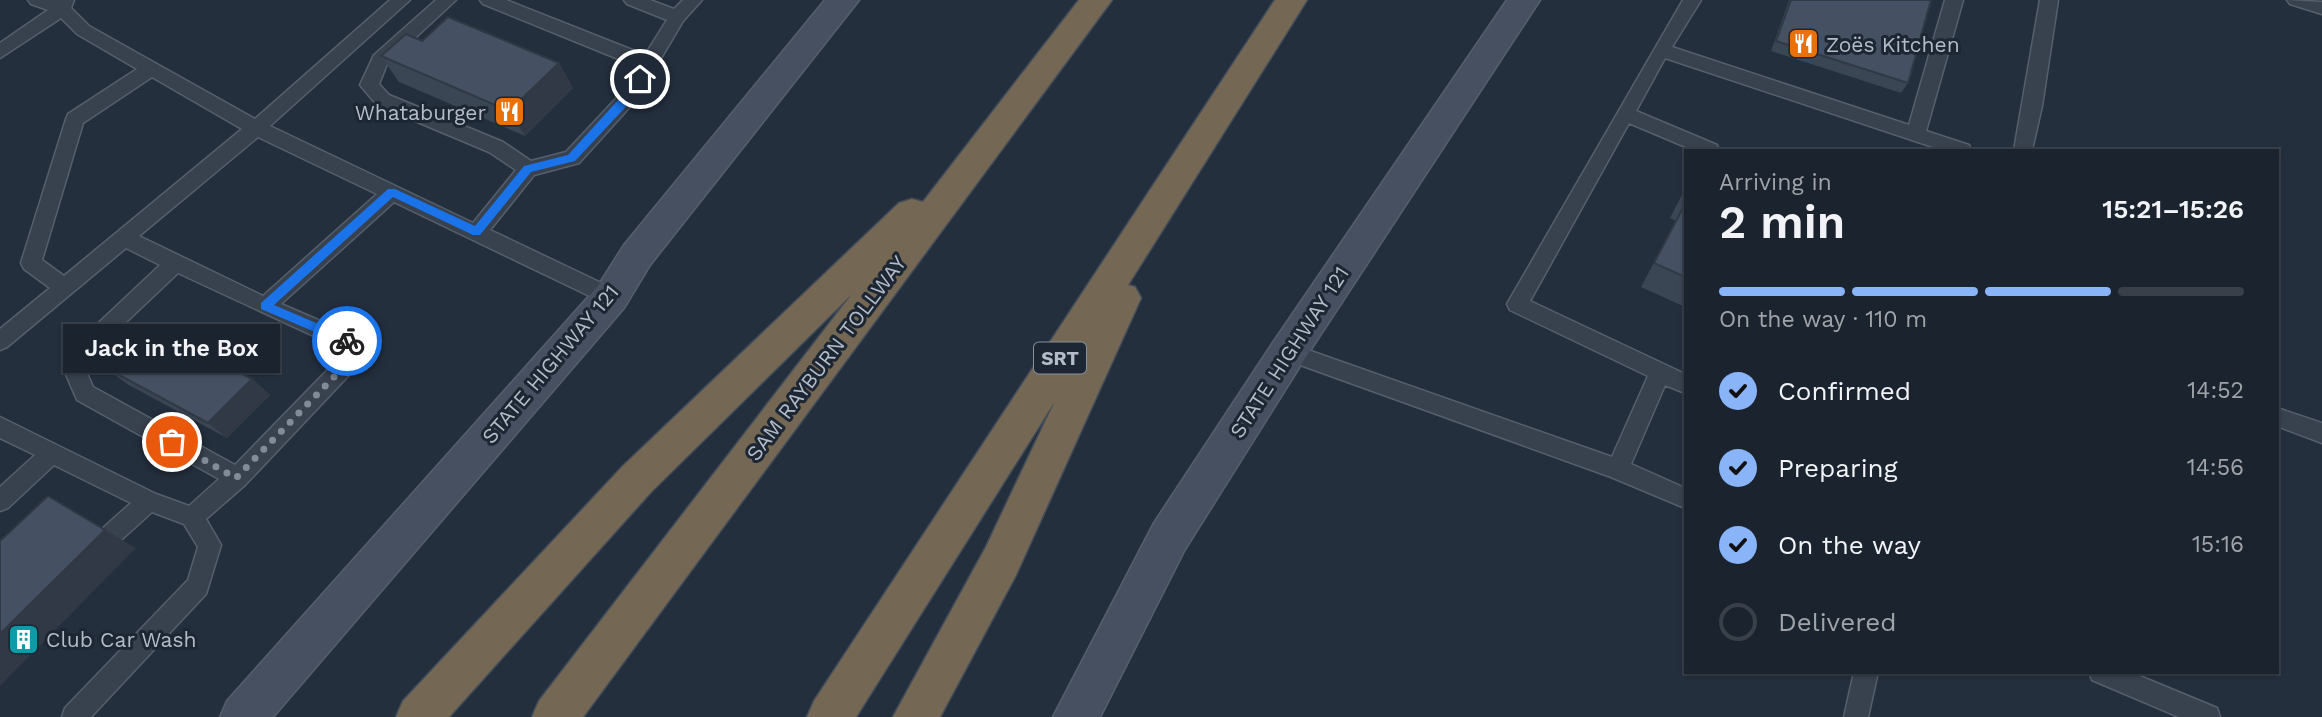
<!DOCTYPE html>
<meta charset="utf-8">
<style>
:root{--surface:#1b232e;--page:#282f3a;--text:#f1f3f6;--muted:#a0a4aa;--line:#39404a;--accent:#8ab4f8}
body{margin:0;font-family:"Work Sans",sans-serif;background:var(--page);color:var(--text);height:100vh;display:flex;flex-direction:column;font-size:26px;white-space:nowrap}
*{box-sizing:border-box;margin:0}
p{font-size:23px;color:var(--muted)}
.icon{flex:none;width:38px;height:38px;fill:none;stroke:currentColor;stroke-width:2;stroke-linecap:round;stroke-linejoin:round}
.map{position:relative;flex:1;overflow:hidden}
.sheet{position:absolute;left:1684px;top:149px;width:595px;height:525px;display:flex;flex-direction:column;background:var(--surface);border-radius:0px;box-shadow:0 2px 5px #0004,0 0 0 2px var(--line)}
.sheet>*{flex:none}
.pin{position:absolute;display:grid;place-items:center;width:60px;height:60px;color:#fff;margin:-30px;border:4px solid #fff;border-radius:50%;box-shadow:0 2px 7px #0007}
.courier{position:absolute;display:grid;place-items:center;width:70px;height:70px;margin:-35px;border:5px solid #1a73e8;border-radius:50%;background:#fff;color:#222;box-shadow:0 2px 9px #0007}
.bubble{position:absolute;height:49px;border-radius:0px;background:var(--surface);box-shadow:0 2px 5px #0004,0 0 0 2px var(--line);font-size:23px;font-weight:600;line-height:49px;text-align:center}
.summary em{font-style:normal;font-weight:600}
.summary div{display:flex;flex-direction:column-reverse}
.summary{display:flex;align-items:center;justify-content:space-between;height:119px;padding:0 35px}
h1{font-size:46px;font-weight:600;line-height:52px}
.bar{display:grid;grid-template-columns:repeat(4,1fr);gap:10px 7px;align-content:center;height:84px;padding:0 35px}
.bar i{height:9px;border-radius:5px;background:var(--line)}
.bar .selected{background:var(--accent)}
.bar p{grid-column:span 4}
ol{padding:0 35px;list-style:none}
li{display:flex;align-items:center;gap:21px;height:77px}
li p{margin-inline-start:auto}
li .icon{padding:7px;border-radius:50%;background:var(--accent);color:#111;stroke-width:4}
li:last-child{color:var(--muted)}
li i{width:38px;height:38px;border:4px solid var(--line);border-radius:50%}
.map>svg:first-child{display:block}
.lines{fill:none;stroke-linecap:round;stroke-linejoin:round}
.lane-casing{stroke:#565f6c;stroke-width:3}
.secondary-casing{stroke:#565f6c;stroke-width:3}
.highway-casing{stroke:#434c59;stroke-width:3}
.lane{fill:#38414e;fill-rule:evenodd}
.secondary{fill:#465061;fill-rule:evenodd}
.highway{fill:#746855;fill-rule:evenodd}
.wall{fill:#3b4654}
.shaded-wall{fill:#303945}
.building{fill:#455162;stroke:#303945;stroke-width:2}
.route{fill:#1a73e8}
.done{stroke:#828b98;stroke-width:7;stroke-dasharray:0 12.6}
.labels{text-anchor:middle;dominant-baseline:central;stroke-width:6;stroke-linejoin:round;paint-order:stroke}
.shield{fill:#1d2633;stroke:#878f9c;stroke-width:2}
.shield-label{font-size:19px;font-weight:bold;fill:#b4bcc9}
.poi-label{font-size:21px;fill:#b4bcc9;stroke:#1d2633;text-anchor:start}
.street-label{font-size:21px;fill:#b4bcc9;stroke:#1d2633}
</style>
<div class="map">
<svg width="2322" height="717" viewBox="0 0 2322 717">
<rect width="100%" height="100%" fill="#242f3e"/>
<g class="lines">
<defs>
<path id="lane" d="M28 0H74L71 8 89 26 255 119 390 0H410L270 126 473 223 516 170 489 152 377 105 360 85 374 55 436 0H456L387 64 379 84 389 95 503 142 531 161 566 152 625 89 638 67 483 4 480 0H506L645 55 667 20 627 4 624 0H650L674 9 683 0H702L683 21 637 99 579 163 534 175 490 230 618 291 621 297 618 303 611 305 604 303 394 202 281 304 369 342 372 348 369 354 245 485 206 519 221 545 206 594 91 717H62L65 708 188 580 198 547 184 524 152 512 120 541 112 544 104 541 101 534 104 527 131 503 54 465 8 508 0 511V487L35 455 0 438V417L156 494 189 506 219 479 77 400 64 370 91 330 160 265 126 248 7 347 0 350V329L50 288 24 269 21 263 66 119 68 114 137 69 77 34 61 18 0 58V43L48 10 31 4ZM152 77 242 129 64 276 42 260 83 123ZM258 137 377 194 263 296 139 236ZM178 273 346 351 235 465 93 387 86 371 105 342Z
M1683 0H1701L1672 47 1909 125 1945 0H1963L1926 131 1969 145 1971 150H1942L1665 58 1636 111 1717 145 1719 150H1693L1629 123 1530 301 1685 374V393L1665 385 1631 464 1685 488V508L1611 477 1281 358 1278 352 1281 346 1288 343 1612 457 1648 376 1510 310 1507 304Z
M2040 0H2058L2042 106 2032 150H2014Z
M2287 0 2322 2V14L2290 4Z
M2277 408 2322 423V443L2277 426Z
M1854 672H1878L1868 717H1844Z
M2089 672H2130L2217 708 2220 717H2179L2092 680Z"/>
<path id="secondary" d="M825 0H859L650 265 624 308 273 717H220L227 701 598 286 624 245Z
M1507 0H1540L1302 363 1184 551 1100 717H1053L1154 523 1274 341Z"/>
<path id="highway" d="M1079 0H1112L583 717H532L539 701 852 294 651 492 449 717H396L403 701 623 466 899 203 912 199 923 202Z
M1275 0H1307L1128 285 1135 287 1141 298 1016 575 940 717H893L986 547 1055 401 856 717H807L814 701Z"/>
</defs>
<use href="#lane" class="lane-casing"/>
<use href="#secondary" class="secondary-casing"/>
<use href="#highway" class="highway-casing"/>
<use href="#lane" class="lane"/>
<use href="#secondary" class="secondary"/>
<use href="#highway" class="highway"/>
</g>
<path class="wall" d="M1789 0H1931L1908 83 1901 93 1771 51Z
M422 41 559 63 573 88 525 136 399 82 381 56Z
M1685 189V307L1641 287 1676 221 1670 218Z
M106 368 252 379 270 395 227 438 127 384Z"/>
<path class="shaded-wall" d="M559 63 573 88 525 136 509 111Z
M252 379 270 395 227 438 208 423Z
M105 530 136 548 0 686V634Z"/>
<path class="building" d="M1791 0H1931L1908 83 1776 41Z
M448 17 559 63 509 111 381 56 406 34 422 41Z
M1685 204V277L1654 263Z
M151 327 252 379 208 423 106 368Z
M48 496 105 530 0 634V541Z"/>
<path class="route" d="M640 76 645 79 635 97 575 161 531 172 480 235H473L393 197 274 305 351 338V344H343L261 309V303L388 189H395L475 226 524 166 568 155Z"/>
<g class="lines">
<path class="done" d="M172 442 236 478 362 348 347 341"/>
</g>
<defs>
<symbol id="restaurant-square" viewBox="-11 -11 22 22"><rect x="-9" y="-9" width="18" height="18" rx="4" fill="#e8710a" stroke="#1d2633"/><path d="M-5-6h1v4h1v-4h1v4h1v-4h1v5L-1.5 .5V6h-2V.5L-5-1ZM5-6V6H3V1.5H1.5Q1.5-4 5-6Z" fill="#fff"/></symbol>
<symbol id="building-square" viewBox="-11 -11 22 22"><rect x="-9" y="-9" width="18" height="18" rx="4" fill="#0f9aa8" stroke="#1d2633"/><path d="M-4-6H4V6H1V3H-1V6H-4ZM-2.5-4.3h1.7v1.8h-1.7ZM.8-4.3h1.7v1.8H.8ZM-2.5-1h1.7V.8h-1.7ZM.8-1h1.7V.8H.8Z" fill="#fff"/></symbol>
</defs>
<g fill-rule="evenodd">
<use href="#restaurant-square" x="1786" y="26" width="35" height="35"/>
<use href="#restaurant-square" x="492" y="94" width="35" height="35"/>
<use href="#building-square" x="6" y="622" width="35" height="35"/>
</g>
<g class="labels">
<rect class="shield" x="1034" y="342.5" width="52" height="31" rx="5"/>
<g class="shield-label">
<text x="1060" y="358">SRT</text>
</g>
<g class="poi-label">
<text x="1826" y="44">Zoës Kitchen</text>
<text x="486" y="112" text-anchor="end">Whataburger</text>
<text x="46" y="639">Club Car Wash</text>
</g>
<g class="street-label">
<text transform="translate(1289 352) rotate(-57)">STATE HIGHWAY 121</text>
<text transform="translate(826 358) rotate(-53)">SAM RAYBURN TOLLWAY</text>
<text transform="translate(550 364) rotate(-50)">STATE HIGHWAY 121</text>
</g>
</g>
</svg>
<div class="pin" style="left:172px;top:442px;background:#ea580c"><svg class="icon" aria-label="bag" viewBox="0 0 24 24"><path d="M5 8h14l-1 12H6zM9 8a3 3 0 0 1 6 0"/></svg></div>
<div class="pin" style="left:640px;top:79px;background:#1f2937"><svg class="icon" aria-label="home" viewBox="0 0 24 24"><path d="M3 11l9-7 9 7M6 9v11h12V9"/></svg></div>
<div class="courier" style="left:347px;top:341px"><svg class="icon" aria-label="bike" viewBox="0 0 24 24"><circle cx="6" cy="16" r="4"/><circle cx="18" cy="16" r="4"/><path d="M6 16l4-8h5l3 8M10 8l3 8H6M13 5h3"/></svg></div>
<div class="bubble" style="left:63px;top:324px;width:217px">Jack in the Box</div>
<section class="sheet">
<div class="summary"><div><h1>2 min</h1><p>Arriving in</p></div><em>15:21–15:26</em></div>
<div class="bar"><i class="selected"></i><i class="selected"></i><i class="selected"></i><i></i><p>On the way · 110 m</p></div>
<ol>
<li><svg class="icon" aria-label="check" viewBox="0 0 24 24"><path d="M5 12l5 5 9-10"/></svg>Confirmed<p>14:52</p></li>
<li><svg class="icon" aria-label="check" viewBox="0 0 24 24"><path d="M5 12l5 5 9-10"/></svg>Preparing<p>14:56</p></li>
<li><svg class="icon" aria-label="check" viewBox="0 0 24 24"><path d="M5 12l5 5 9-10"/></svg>On the way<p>15:16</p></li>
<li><i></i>Delivered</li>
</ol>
</section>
</div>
